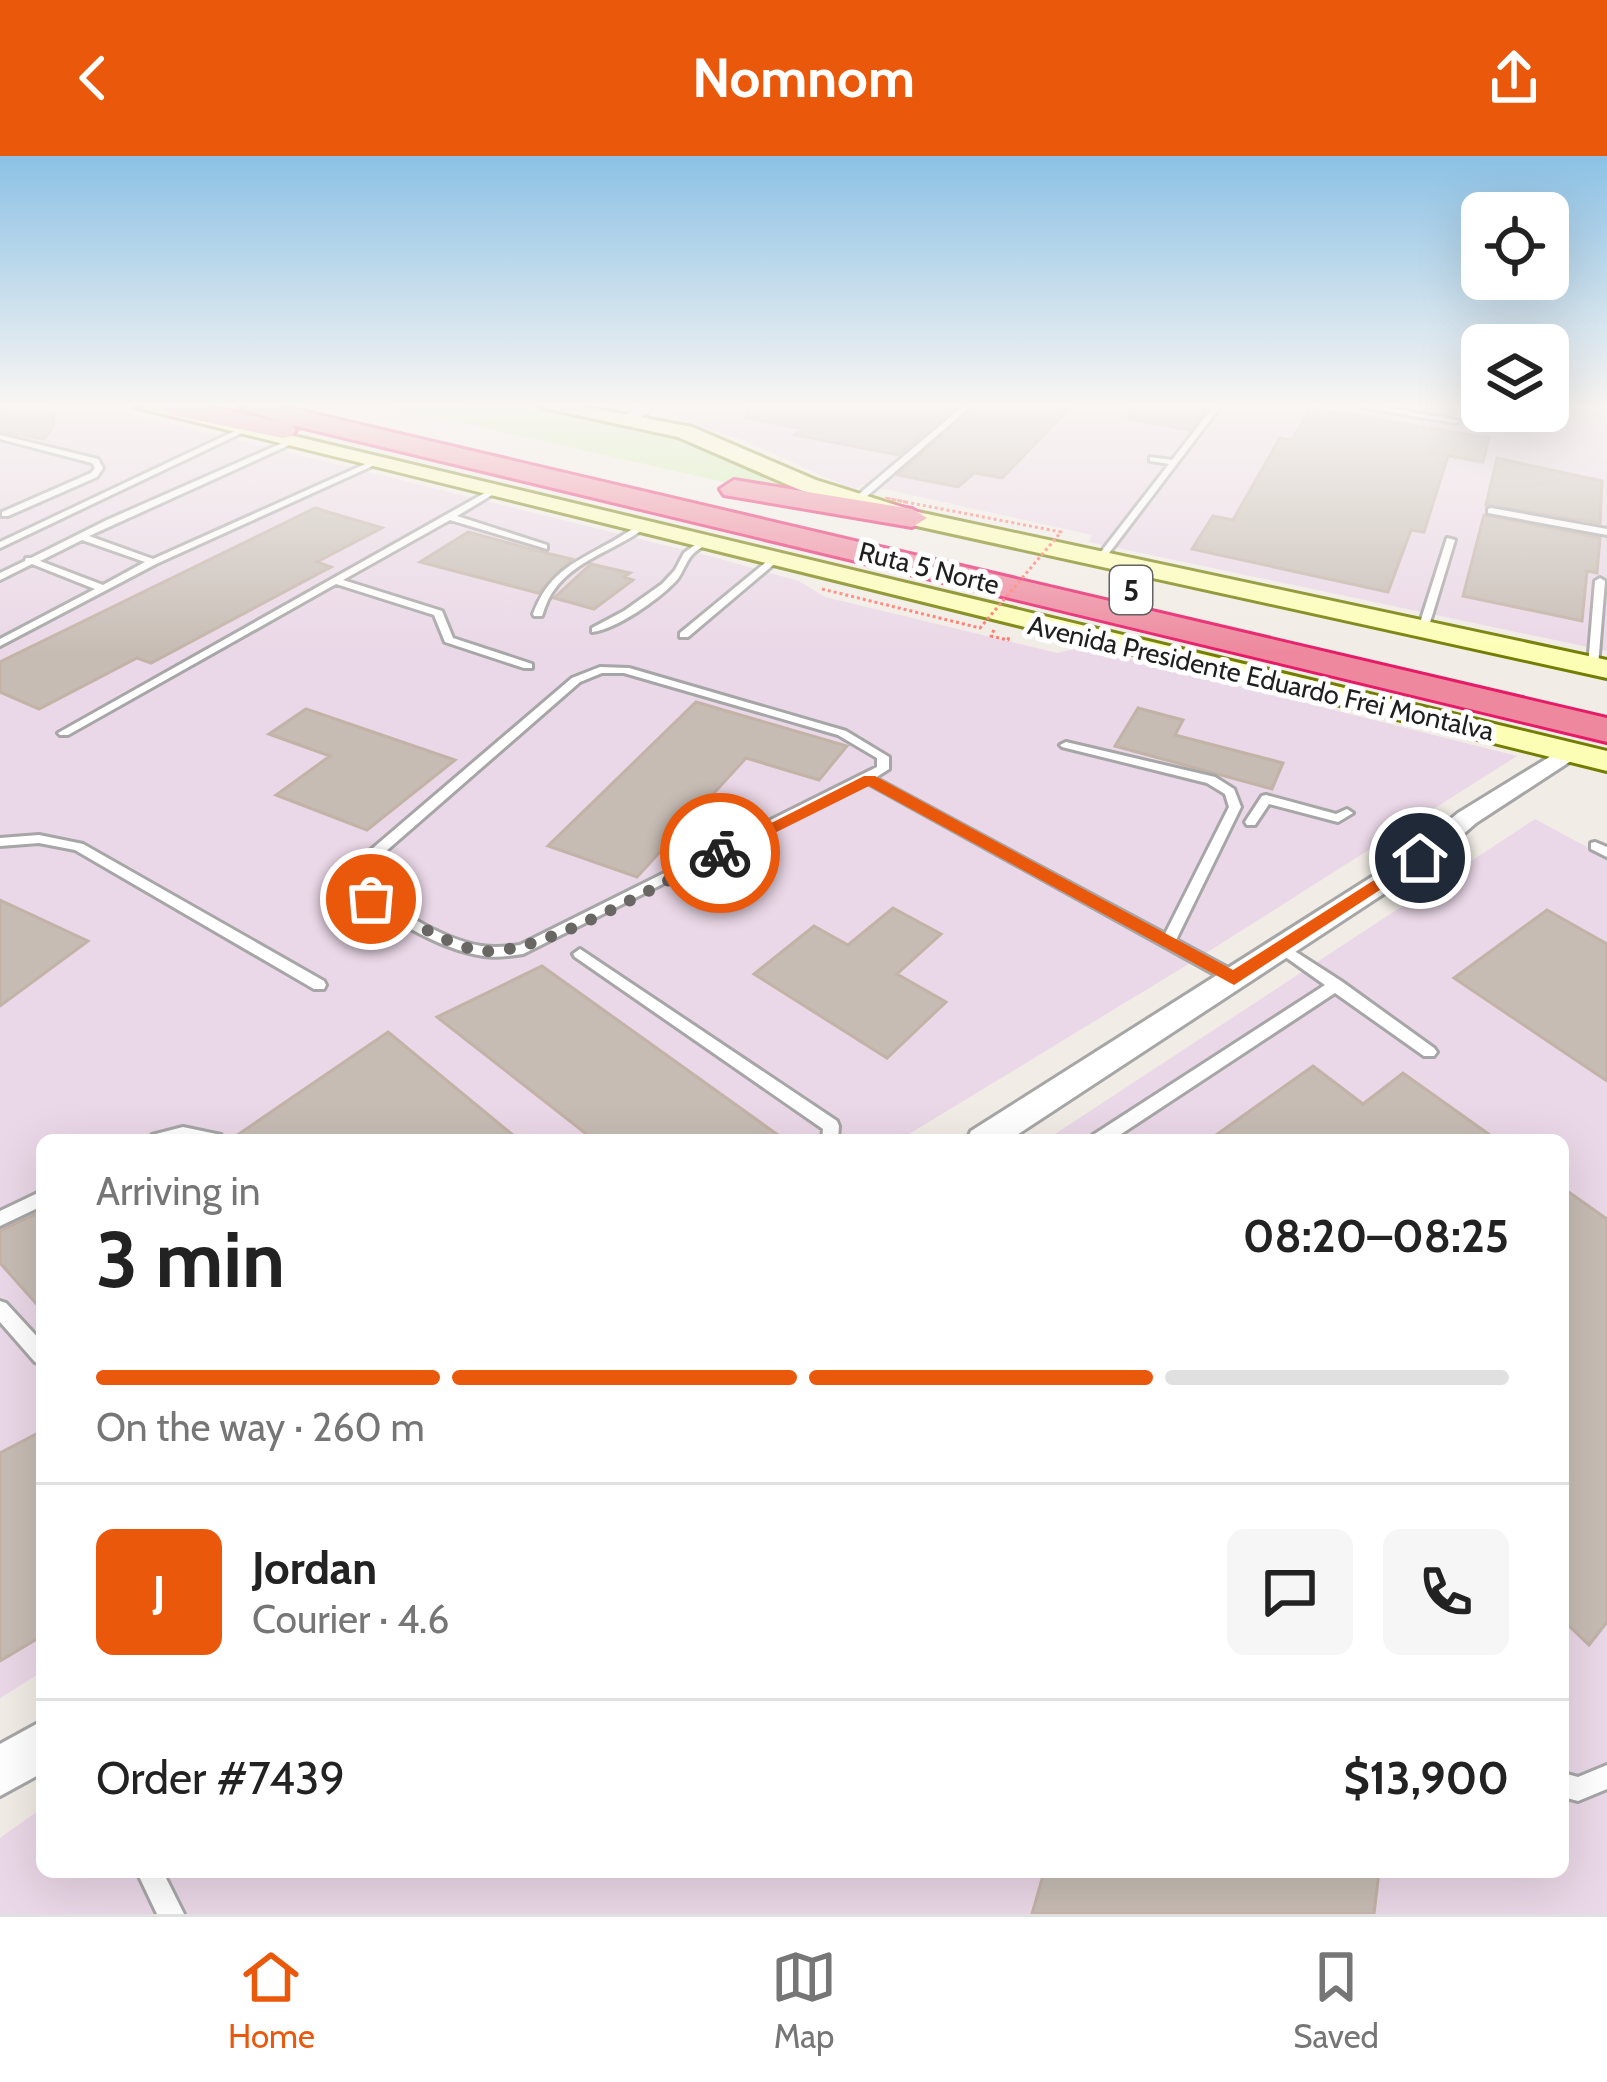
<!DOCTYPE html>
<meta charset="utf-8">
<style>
:root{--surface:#fff;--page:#f6f6f6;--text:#222;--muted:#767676;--line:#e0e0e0;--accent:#ea580c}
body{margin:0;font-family:Cabin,sans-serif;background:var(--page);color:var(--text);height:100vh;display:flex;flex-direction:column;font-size:45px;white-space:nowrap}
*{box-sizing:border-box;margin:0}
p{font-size:39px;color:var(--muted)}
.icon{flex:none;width:66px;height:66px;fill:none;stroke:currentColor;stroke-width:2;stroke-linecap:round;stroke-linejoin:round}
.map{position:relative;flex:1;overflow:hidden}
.panel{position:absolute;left:36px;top:978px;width:1533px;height:744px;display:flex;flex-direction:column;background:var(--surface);border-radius:18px;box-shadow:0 12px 48px #0002}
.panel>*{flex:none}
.tools{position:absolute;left:1461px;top:36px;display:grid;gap:24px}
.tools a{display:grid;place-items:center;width:108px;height:108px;border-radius:18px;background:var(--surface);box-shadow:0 12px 48px #0002;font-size:60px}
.pin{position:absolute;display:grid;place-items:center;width:102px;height:102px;color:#fff;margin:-51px;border:6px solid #fff;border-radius:50%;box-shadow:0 3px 12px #0007}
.courier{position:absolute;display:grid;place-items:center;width:120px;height:120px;margin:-60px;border:9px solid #ea580c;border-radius:50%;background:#fff;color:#222;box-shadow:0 3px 15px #0007}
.overview em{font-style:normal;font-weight:700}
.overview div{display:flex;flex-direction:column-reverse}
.overview{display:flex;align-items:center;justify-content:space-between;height:204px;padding:0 60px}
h1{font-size:78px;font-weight:700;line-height:90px}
.bar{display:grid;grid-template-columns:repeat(4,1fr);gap:18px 12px;align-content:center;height:144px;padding:0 60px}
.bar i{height:15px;border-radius:9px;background:var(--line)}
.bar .on{background:var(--accent)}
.bar p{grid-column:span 4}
.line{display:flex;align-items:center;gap:30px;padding:0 60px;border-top:3px solid var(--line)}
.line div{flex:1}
.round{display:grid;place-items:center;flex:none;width:126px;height:126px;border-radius:18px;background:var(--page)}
header{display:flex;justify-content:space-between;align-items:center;height:156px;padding:0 60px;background:var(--accent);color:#fff;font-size:54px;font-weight:700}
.dock{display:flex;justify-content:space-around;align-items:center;height:168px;border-top:3px solid var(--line);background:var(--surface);font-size:33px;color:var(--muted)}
.dock a{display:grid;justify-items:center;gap:6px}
.dock .on{color:var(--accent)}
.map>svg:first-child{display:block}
.industrial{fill:#ead7e7}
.grass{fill:#cceea8}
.building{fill:#c6bcb4;stroke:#c3b2a6;stroke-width:3}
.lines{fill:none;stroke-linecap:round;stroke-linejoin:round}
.lane-casing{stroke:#a6a6a6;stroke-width:6}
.street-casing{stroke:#a6a6a6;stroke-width:6}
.secondary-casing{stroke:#737d00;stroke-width:6}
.highway-casing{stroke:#e71a67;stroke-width:6}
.path{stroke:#ff7368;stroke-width:3;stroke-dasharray:3 3;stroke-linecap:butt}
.lane{fill:#fff;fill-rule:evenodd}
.street{fill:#fff;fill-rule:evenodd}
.secondary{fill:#fcfeb6;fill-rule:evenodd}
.highway{fill:#ed889e;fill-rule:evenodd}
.path-bridge{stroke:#ff7368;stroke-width:3;stroke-dasharray:3 3;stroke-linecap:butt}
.route{fill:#ea580c}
.done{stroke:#686764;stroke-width:12;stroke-dasharray:0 21.6}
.labels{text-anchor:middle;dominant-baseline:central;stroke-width:10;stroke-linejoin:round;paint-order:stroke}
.far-street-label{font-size:27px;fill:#1f1f1f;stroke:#fff}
.shield{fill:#fff;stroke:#626262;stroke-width:3}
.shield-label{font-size:30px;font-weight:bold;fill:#1f1f1f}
</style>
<header><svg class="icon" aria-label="back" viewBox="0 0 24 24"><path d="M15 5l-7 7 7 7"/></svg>Nomnom<svg class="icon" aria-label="share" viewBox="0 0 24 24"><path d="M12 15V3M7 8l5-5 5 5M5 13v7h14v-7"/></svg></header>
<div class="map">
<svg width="1607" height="1758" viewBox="0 0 1607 1758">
<rect width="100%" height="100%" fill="#f1ece5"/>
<path class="industrial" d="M0 251 120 255 713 401 799 425 825 441 1057 497 1083 491 1517 600 1187 809 899 984H42V1516L0 1542Z
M685 251H1482V255L1607 251V495L1089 386 1092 379 862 328 854 334 743 284 668 262Z
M1535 663 1607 702V1758H0V1682L42 1652V1716H1563V984H1046Z"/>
<path class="grass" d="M392 251C489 251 592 250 686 281 729 295 771 319 813 338L724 326Z"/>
<path class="building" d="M0 251H44L54 258 53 271 44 283 0 275Z
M747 251H955L898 299 795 279 803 273 746 262Z
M974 251H1071L1002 322 974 317 958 331 898 319Z
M1130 251H1207L1190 274 1129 263Z
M1310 252 1489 282 1483 306 1448 300 1424 376 1411 374 1388 436 1192 393 1213 360 1233 364 1280 282 1292 284Z
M1497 302 1602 325 1600 367 1486 349Z
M315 352 382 372 317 406 331 411 151 507 137 502 39 553 0 536V506Z
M1484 359 1600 382 1597 417 1587 415 1582 465 1463 440Z
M468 376 546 397 572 403 538 437 420 406Z
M591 408 630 417 624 421 633 424 594 453 554 442Z
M696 546 847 590 819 624 746 602 637 721 548 690Z
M1138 552 1183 564 1175 579 1283 607 1272 633 1115 590Z
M306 553 455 604 367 674 276 639 330 600 269 578Z
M0 744 88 785 0 850Z
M893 752 941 778 897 818 946 846 887 902 754 818 814 770 848 789Z
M1547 754 1607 788V925L1454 822Z
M542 810 785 984H594L437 861Z
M388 876 519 984H230Z
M1313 910 1363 948 1403 917 1497 984H1209Z
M1563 1032 1607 1063V1466L1589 1489 1563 1464Z
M42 1055V1154L0 1107V1075Z
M42 1275V1480L0 1505V1297Z
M1044 1716H1379L1374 1758H1032Z"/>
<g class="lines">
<defs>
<path id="lane" d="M962 251H970L859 347H853V343Z
M1213 251H1220L1103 405H1097V401L1169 308 1150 305V301L1172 304Z
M1361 251H1381L1460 265 1456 267Z
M239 273 246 275 0 392V386Z
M0 279 98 303 103 312 97 321 8 360H2V356L91 317 95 312 92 307 0 283Z
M289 284 296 286 89 380 153 403 372 305 379 307 156 408 0 490V483L95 433 32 408 0 424V417L25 405 26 402H31L107 364ZM82 384 145 406 103 429 40 405Z
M490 334 497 336 457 360 547 389V393L450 364 343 424 442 455 453 482 532 508V512H524L445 486 434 459 336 428 68 579H60L58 577Z
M1491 352 1607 373V379L1488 357V353Z
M639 369 642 370V374C614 394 574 405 554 434 548 442 545 451 542 460H534L533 458C548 419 569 409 604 390 616 384 627 376 639 369Z
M1447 382 1455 384 1428 473 1419 475 1418 473Z
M700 385 708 387C703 391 696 394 692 399 685 407 683 417 676 425 659 443 617 473 592 476V472L624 455 662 428 675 414 684 397Z
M771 402 779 404 688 481H680V477Z
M1600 422 1605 425 1598 510 1593 513 1588 510 1595 425Z
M600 511 629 512 846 575 889 601V613L875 622 1165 778 1229 651 1225 638 1207 627 1062 591 1060 589 1066 586 1215 621 1234 633 1241 651 1176 784 1239 818 1241 822 1239 826H1229L866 626 523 798C510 800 497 802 484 800 442 794 372 758 351 721L359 704 572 522ZM602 517H624L838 579 877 602V611L520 789C507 791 494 792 481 790 446 784 383 751 365 721L370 709 580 526Z
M1266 639 1336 658 1347 653 1353 657 1338 666 1269 648 1255 669H1247L1245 666 1262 640Z
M39 679 83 688 324 825 326 829 324 833H314L75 694 39 687 0 690V682Z
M1595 686 1607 691V701L1591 693V687Z
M1282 787 1341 825 1434 892 1437 896 1434 900H1424L1335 837 1112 984H1091L1093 979 1325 829 1277 795 1275 792Z
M580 793 837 965 839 970 838 984H822L823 973 575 801 573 798Z
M183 971 221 979 223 984H150L152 979Z
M42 1035V1050L0 1070V1055Z
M0 1145 6 1147 42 1186V1209L35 1206 0 1166Z
M1607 1609V1633L1578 1645 1563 1641V1617L1578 1621Z
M137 1716H163L184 1758H157Z"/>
<path id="street" d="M637 251H655L633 267H623V261Z
M1569 589 1581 596 1577 601 1476 667 1429 708 1009 984H967L971 975 1411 696 1458 657Z
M42 1565V1617L0 1640V1588Z"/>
<path id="secondary" d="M135 251H173L1607 595V615Z
M540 251H586L692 271 816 324 918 356 1607 504V522L903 367 800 334 678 281Z"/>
<path id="highway" d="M160 251H211L280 266 239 251H285L1607 562V586L292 269 296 274 292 280 283 282 172 259Z
M734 324 912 353 927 362 912 371 724 339 720 333Z"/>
</defs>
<use href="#lane" class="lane-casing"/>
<use href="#street" class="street-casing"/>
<use href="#secondary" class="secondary-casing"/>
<use href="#highway" class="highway-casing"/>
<path class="path" d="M994 474 991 480 1008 484 1009 480"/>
<use href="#lane" class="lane"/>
<use href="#street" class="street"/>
<use href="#secondary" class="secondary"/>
<use href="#highway" class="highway"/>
<path class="path-bridge" d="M822 433 980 472 1061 376 885 342 906 346"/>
</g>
<linearGradient id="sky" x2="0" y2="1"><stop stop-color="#8cc1e5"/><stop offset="0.5" stop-color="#f9f6f3"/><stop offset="1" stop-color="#f9f6f3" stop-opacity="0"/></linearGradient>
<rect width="1607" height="498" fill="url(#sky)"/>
<path class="route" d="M864 620H875L1233 814 1415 698 1429 702 1234 829 869 630 726 701 712 697Z"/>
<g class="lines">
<path class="done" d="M371 743C402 759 437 783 471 793 526 810 665 724 720 697"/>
</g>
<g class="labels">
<g class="far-street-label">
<text transform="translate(929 412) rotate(14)">Ruta 5 Norte</text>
<text transform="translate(1261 522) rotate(13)">Avenida Presidente Eduardo Frei Montalva</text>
</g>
<rect class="shield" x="1110" y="410" width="42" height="48" rx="9"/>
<g class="shield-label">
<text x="1131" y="434">5</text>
</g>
</g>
</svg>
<div class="tools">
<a><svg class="icon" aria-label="locate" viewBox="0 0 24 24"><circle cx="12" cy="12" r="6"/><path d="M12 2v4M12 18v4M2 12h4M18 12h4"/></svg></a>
<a><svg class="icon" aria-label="layers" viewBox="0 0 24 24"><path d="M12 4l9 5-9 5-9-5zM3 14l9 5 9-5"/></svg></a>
</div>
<div class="pin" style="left:371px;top:743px;background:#ea580c"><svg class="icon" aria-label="bag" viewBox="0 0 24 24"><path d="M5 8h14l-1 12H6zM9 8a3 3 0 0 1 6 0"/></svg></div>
<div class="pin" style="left:1420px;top:702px;background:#1f2937"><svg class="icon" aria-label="home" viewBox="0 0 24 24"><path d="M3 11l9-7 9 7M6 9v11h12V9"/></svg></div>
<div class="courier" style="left:720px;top:697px"><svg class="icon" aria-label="bike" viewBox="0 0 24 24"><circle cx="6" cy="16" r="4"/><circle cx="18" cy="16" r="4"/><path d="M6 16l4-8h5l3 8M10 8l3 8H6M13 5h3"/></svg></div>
<section class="panel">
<div class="overview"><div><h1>3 min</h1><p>Arriving in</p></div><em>08:20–08:25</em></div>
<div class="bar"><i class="on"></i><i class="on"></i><i class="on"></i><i></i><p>On the way · 260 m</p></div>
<div class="line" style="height:216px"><b class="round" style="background:var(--accent);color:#fff">J</b><div><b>Jordan</b><p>Courier · 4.6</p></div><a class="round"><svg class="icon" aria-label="chat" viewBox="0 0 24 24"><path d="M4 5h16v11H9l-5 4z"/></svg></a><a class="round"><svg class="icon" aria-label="phone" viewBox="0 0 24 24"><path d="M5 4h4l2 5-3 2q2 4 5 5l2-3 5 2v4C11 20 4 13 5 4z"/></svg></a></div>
<div class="line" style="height:156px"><div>Order #7439</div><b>$13,900</b></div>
</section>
</div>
<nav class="dock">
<a class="on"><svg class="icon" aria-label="home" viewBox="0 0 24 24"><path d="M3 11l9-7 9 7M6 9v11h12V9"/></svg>Home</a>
<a><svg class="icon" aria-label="map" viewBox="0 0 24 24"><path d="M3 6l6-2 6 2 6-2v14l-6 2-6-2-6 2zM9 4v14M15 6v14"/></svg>Map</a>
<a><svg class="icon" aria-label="saved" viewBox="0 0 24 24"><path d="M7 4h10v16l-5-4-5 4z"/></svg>Saved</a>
</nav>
